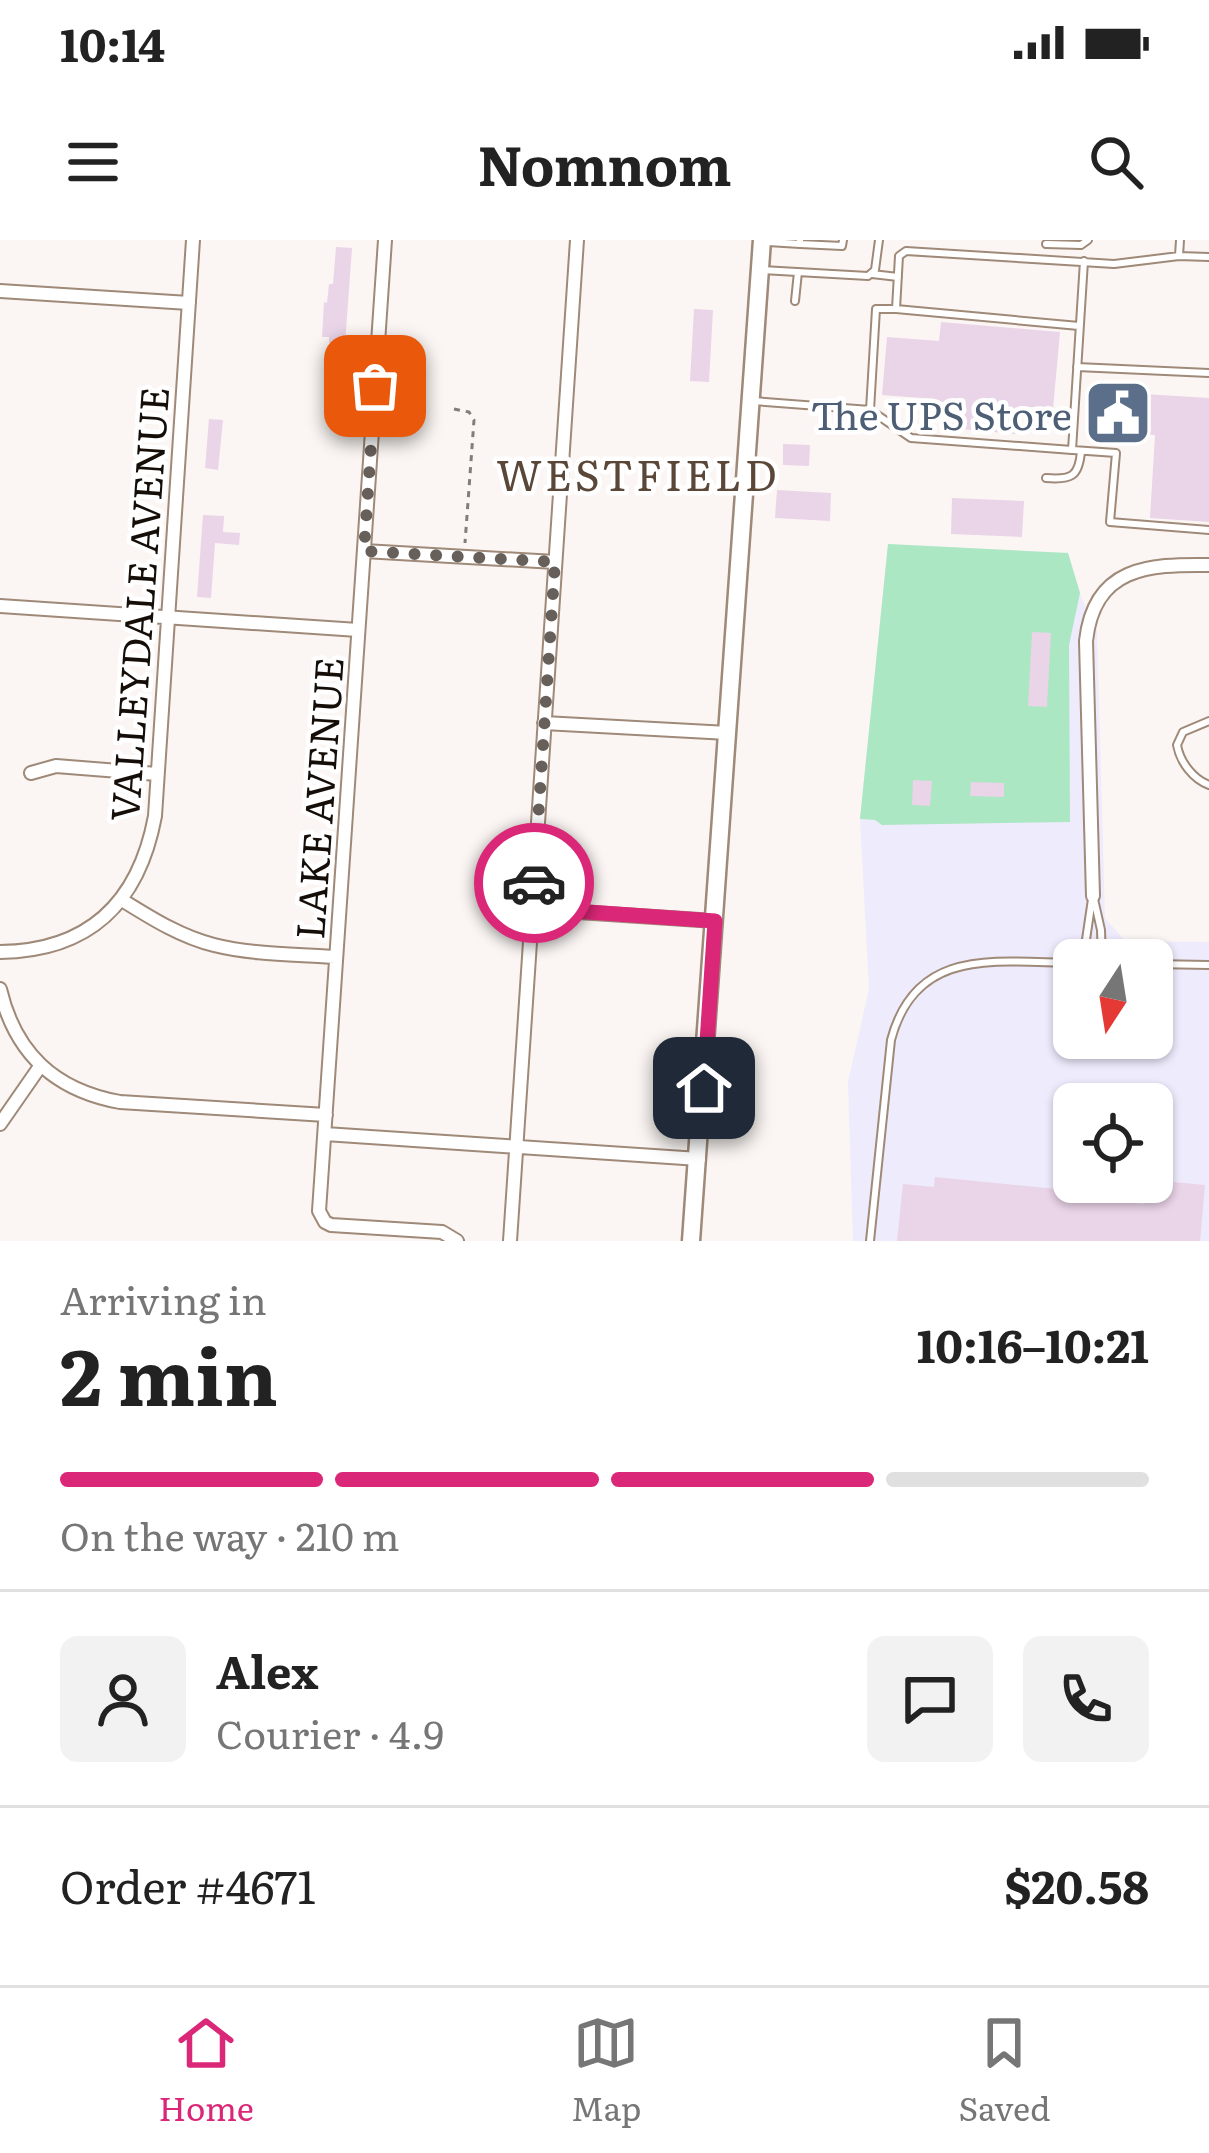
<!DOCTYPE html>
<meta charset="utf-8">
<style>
:root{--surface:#fff;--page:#f2f2f2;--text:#222;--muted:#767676;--line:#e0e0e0;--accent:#db2777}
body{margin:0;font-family:Literata,serif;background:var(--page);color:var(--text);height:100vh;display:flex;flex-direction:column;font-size:45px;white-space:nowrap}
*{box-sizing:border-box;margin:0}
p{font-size:39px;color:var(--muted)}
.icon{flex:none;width:66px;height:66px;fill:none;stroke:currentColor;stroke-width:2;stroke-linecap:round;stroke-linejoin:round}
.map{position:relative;height:1001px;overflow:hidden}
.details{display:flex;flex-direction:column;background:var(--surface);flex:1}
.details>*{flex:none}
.needle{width:78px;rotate:192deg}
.fabs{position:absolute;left:1053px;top:699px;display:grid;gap:24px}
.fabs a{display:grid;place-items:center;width:120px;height:120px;border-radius:18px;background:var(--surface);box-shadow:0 3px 9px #0004;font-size:60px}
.pin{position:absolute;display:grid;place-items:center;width:102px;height:102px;color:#fff;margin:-51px;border-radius:24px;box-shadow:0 6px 18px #0006}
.courier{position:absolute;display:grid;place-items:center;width:120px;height:120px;margin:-60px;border:9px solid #db2777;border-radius:50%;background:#fff;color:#222;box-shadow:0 3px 15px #0007}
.headline em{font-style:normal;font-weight:700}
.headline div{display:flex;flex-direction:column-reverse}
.headline{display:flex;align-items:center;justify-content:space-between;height:204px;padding:0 60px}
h1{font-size:78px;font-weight:700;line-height:90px}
.bar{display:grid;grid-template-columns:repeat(4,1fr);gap:18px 12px;align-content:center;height:144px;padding:0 60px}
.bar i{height:15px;border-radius:9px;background:var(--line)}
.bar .active{background:var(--accent)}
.bar p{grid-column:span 4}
.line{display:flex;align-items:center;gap:30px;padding:0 60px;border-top:3px solid var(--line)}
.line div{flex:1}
.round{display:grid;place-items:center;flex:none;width:126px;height:126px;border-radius:18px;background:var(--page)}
.status{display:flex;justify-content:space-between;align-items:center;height:84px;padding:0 60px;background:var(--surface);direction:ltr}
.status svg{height:33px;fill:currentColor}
header{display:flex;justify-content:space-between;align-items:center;height:156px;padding:0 60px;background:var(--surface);font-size:54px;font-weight:700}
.tab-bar{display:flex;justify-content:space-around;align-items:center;height:168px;border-top:3px solid var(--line);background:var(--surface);font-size:33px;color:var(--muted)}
.tab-bar a{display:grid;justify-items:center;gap:6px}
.tab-bar .active{color:var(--accent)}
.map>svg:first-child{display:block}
.education{fill:#eeebfd;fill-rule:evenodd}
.green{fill:#abe7c2}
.building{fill:#ead4e8}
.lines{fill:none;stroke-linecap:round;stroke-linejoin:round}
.lane-casing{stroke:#9f8978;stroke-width:10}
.street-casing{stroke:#9f8978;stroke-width:16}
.secondary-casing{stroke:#9f8978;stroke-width:21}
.path{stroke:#837c77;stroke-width:3;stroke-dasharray:6 6;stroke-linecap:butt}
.lane{stroke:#fff;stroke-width:6}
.street{stroke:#fff;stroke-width:12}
.secondary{stroke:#fff;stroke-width:16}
.done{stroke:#665f5a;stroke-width:12;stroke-dasharray:0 21.6}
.route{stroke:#db2777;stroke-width:15}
.labels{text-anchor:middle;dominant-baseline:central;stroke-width:9;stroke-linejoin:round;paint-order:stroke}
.service-label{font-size:39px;fill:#4e5e75;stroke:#fff;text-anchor:end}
.street-label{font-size:39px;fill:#150d07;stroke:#fff}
.neighbourhood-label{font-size:42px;letter-spacing:3px;fill:#5b4738;stroke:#fff}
</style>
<div class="status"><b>10:14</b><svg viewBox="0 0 49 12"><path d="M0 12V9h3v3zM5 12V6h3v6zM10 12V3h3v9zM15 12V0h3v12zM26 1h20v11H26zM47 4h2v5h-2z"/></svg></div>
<header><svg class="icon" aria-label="menu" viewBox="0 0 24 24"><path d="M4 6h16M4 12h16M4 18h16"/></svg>Nomnom<svg class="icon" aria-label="search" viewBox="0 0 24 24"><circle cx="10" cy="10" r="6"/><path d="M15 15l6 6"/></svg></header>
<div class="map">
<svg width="1209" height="1001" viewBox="0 0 1209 1001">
<rect width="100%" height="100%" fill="#fbf6f3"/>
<path class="education" d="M888 304 1068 313 1082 359 1097 390 1105 678 1125 701 1209 702V1001H853L848 842 869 749 860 579ZM1074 720H1152V798H1074ZM1074 864H1152V942H1074Z"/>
<path class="green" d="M888 304 1068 313 1080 353 1069 405 1070 582 882 585 875 580 860 579Z"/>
<path class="building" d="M336 7 352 8 345 104 329 103V97H322L324 62 327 63 329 44H333Z
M694 69 713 70 709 142 690 141Z
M941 82 1060 92 1053 169 1019 166 1016 194 949 188 950 177 933 176 935 159 882 155 887 97 939 101Z
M1095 151 1209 158V282L1150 278 1155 195 1092 191Z
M209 179 223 180 218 230 205 228Z
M783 204 810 205 809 226 783 225Z
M777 250 831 253 830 281 775 278Z
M952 258 1024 261 1022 297 951 294Z
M203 275 224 276 223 292 240 293 239 305 215 303 211 358 197 357Z
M1032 392 1051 393 1047 467 1028 466Z
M913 540 932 541 930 566 912 565Z
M971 542 1004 543V557L970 556Z
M935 937 1087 952 1088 942H1121L1119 961 1144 964 1146 942 1152 940 1205 945 1200 1001H897L903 944 934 947Z"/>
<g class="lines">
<defs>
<path id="lane" d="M800 0V4L842 6 843 0
M768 2 800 4
M1046 4 1081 5 1088 0
M1179 16 1180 0
M762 30 868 36 875 30 879 0
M872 34 898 37
M795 61 798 32
M1079 86 896 69 899 16 906 11 1114 24 1179 16 1209 17
M1077 127 1209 133
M753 161 870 170 911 198 1072 210 1084 21
M870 170 876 69H896
M1073 210 1116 213 1110 282 1209 290
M1046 238C1071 240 1079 237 1081 211
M1209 481 1183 492 1177 505C1180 522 1193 539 1209 545
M1094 659 1101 690 1102 720
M1083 720 1092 659
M1152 724 1209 725
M870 1001 891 800C916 706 997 722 1074 723"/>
<path id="street" d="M385 0 319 971 325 982 331 985 442 992 457 1001
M0 51 189 63
M364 311 555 322
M0 366 358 390
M544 483 728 493
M31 533 56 526 157 534
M1093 656 1086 401C1094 327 1148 324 1209 325
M122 660C151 678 181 697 214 705 254 715 296 714 336 717
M532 669 715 681
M0 712C90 711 139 662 155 576L193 0
M0 749C15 813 54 850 120 862L326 875
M0 884 41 825
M325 894 699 919
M510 1001 577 0"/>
<path id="secondary" d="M691 1001 762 0"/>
</defs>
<use href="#lane" class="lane-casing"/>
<use href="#street" class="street-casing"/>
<use href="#secondary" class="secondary-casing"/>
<path class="path" d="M454 169 469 172 474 180 465 303"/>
<use href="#lane" class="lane"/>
<use href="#street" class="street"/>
<use href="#secondary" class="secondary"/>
</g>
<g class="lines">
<path class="done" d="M375 146 364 311 555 322 534 643"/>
<path class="route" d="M534 643 532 668 715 681 704 848"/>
</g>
<defs>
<symbol id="civic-square" viewBox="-11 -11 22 22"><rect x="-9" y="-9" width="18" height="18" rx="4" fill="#5c6f8a" stroke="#fff"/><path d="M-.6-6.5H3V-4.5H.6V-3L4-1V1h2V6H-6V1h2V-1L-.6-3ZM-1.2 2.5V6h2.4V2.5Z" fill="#fff"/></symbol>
</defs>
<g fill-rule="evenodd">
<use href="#civic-square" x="1080" y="135" width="76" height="76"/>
</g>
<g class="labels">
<g class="service-label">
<text x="1072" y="173">The UPS Store</text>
</g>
<g class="street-label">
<text transform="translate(137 364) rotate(-86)">VALLEYDALE AVENUE</text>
<text transform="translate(317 558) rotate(-86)">LAKE AVENUE</text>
</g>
<g class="neighbourhood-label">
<text x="638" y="233">WESTFIELD</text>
</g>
</g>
</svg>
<div class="fabs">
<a><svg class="needle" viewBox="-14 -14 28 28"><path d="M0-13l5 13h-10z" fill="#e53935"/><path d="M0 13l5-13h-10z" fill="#767676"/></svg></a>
<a><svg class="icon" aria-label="locate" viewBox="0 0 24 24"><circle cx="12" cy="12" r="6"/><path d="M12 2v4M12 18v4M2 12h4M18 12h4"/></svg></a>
</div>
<div class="pin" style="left:375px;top:146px;background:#ea580c"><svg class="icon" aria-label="bag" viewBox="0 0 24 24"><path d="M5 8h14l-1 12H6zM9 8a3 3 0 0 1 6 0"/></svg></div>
<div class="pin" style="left:704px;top:848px;background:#1f2937"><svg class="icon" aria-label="home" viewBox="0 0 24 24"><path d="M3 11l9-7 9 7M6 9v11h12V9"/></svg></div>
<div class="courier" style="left:534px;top:643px"><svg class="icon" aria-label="car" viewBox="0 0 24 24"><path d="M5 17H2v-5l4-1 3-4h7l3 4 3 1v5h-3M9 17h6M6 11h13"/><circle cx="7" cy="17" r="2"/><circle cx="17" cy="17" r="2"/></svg></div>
</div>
<section class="details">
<div class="headline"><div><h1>2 min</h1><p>Arriving in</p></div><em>10:16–10:21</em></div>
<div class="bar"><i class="active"></i><i class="active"></i><i class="active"></i><i></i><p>On the way · 210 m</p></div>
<div class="line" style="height:216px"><a class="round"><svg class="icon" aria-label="person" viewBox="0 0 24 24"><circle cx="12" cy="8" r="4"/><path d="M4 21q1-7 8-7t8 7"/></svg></a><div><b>Alex</b><p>Courier · 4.9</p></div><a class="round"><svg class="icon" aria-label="chat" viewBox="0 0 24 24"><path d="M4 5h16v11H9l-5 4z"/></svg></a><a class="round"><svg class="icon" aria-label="phone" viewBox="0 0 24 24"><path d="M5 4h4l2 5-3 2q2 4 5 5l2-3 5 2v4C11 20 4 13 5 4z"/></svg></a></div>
<div class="line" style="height:156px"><div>Order #4671</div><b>$20.58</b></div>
</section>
<nav class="tab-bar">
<a class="active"><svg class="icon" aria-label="home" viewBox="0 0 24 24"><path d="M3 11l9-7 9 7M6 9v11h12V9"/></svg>Home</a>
<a><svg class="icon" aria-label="map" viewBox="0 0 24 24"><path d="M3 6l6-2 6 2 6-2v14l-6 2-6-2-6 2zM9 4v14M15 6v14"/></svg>Map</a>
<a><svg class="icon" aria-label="saved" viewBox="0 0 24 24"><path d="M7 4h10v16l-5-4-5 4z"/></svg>Saved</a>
</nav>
